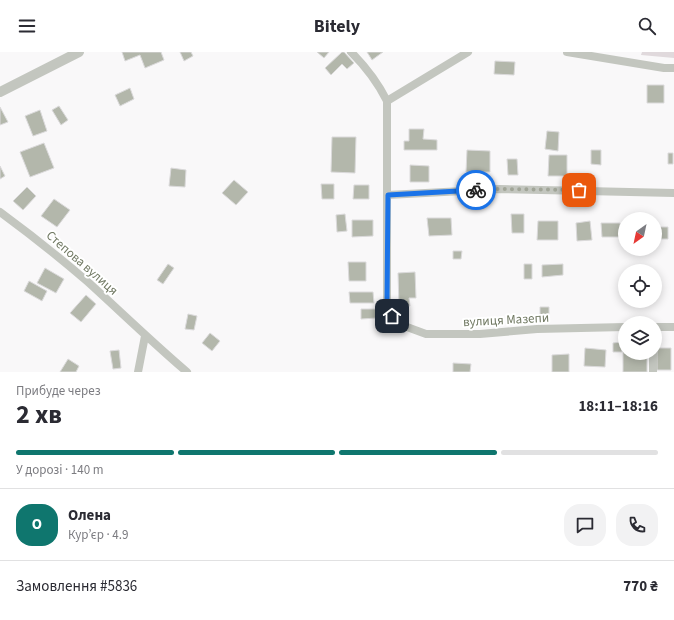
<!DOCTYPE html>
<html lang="uk">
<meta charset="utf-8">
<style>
:root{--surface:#fff;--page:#f2f2f3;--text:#2b2b33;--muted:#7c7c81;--line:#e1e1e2;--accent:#0f766e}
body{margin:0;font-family:"Source Sans 3",sans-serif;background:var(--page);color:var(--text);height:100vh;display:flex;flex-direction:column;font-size:15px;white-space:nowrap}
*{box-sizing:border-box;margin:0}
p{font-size:13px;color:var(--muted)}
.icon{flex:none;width:22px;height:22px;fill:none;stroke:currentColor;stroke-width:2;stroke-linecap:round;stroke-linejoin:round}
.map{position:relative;height:320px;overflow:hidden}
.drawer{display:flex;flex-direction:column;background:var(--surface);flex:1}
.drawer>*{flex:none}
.needle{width:26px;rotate:213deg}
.controls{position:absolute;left:618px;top:160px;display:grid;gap:8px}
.controls a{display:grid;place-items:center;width:44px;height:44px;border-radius:50%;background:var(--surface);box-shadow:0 2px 10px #0003;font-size:20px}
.pin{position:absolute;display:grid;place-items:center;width:34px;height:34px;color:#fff;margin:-17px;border-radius:8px;box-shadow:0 2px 6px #0006}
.courier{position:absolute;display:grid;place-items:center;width:40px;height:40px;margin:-20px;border:3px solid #1a73e8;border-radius:50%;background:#fff;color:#222;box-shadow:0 1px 5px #0007}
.head em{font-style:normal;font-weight:700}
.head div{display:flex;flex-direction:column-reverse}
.head{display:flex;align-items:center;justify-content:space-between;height:68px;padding:0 16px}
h1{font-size:26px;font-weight:700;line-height:30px}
.bar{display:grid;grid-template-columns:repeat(4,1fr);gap:6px 4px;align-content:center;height:48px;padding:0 16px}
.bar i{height:5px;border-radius:3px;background:var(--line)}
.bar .active{background:var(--accent)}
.bar p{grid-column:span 4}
.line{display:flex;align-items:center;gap:10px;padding:0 16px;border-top:1px solid var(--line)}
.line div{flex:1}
.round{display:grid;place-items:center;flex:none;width:42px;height:42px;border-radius:16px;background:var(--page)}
header{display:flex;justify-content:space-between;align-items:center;height:52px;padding:0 16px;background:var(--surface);font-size:18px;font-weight:700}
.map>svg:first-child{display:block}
.green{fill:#e0d9dc}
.building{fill:#b3b7ab;stroke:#dbdadb}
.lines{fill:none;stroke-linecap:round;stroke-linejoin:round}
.minor{stroke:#c3c6bf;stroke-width:8}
.tertiary{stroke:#c3c6bf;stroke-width:10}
.done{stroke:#a1a598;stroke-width:4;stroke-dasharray:0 7.2}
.route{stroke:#1a73e8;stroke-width:5}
.labels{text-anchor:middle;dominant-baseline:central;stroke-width:4;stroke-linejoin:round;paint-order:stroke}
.street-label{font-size:13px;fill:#717963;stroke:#fff}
</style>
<header><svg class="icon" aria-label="menu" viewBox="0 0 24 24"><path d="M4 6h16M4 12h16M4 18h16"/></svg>Bitely<svg class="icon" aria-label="search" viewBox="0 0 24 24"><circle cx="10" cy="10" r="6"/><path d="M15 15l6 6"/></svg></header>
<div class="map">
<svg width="674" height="320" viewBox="0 0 674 320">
<rect width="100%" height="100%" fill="#f9f8f9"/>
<path class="green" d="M642 0H674V6L641 3Z"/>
<path class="building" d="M122 0H161L164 8 145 16 140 3 125 9Z
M180 0H191L193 4 184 9Z
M317 0H329L324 6Z
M342 0H344L354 11 347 17 342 12 331 23 325 16Z
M367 0H383L372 8Z
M495 9 515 10 514 23 494 22Z
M647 33H664V51H647Z
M130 36 134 47 120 54 115 43Z
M59 54 68 68 61 73 52 58Z
M0 55 8 70 0 73Z
M40 58 47 79 33 84 25 64Z
M409 77H424L423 87 437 88V98H404V89H409Z
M547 79 559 80 558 99 545 97Z
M332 85H356L355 121 331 120Z
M44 91 54 116 30 125 20 100Z
M467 98 490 99V120H466Z
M591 98H601V113L591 112Z
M668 101H673V112H668Z
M549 103H567V124H548Z
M507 107H517L518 123H508Z
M410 113 429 114V130H410Z
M0 114 5 124 0 127Z
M171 116 186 118 185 135 169 134Z
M234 128 248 140 236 153 222 141Z
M321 132H334V147H322Z
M354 133H369V147H353Z
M27 135 36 144 23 158 13 149Z
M54 147 70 158 57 175 41 164Z
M345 162 347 179 337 180 336 163Z
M511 162H524V181H512Z
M427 166H451L452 183 429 184Z
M352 168H373V184L352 185Z
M538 169H558V188H537Z
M590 169 592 188 577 189 576 171Z
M601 171H620L621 185H602Z
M655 175H668V187H655Z
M453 199H462L461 207H453Z
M348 210H366V229H349Z
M168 212 174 216 163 232 157 228Z
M524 212H532V227H524Z
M563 212V223L542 225V213Z
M45 216 64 227 56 241 37 231Z
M415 220 416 246H409L410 254H399L398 221Z
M29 229 47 239 42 249 24 239Z
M349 240H373L374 251H350Z
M86 243 96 252 81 270 70 261Z
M540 255H549V263H540Z
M361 257H376L377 266 361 267Z
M188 262 197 264 194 278 185 277Z
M210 281 220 289 212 299 202 291Z
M621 290 622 300H613V291Z
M585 296 606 298 605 315 584 314Z
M657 296H671V318H657Z
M119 298 121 316 113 317 110 299Z
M623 298H625V301H647V320H623Z
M569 302V320H552V303Z
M68 307 79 314 76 320H60Z
M453 311 471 312 470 320H453Z"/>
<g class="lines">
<path class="minor" d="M351 0C365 14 378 31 387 49V250L389 258 392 264 398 270 407 275 426 282H480L537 277 625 275
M567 0 664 16H674
M387 49 468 0
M388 143 500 137 674 141
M0 160C30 182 59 205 88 230 121 260 153 291 187 320
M655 275H674
M653 301V320
M138 320 145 284"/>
<path class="tertiary" d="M0 40 79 0"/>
</g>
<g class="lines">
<path class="done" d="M476 138 500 137 579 138"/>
<path class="route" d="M392 264 389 258 387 250 388 143 476 138"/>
</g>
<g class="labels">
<g class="street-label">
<text transform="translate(82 211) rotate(41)">Степова вулиця</text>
<text transform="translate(506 268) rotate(-3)">вулиця Мазепи</text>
</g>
</g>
</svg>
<div class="controls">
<a><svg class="needle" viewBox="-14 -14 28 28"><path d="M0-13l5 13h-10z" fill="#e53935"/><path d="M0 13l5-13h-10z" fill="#7c7c81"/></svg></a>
<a><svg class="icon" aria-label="locate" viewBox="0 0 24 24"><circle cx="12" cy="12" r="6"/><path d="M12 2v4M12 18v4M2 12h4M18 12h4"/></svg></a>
<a><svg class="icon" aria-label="layers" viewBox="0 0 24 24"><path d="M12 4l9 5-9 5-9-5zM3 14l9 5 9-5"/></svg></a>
</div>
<div class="pin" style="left:579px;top:138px;background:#ea580c"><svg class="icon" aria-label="bag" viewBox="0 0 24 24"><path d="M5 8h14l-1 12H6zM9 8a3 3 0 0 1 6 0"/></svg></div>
<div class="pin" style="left:392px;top:264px;background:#1f2937"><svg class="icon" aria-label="home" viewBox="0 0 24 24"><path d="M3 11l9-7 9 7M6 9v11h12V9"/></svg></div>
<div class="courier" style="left:476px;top:138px"><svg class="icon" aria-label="bike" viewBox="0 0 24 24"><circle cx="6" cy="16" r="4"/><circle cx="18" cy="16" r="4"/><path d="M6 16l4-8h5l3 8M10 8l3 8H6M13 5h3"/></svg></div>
</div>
<section class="drawer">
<div class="head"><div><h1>2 хв</h1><p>Прибуде через</p></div><em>18:11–18:16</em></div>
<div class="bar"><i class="active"></i><i class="active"></i><i class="active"></i><i></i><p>У дорозі · 140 m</p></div>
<div class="line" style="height:72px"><b class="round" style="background:var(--accent);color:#fff">О</b><div><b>Олена</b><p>Кур’єр · 4.9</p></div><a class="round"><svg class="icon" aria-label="chat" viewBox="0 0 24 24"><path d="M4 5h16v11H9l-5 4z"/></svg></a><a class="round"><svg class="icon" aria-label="phone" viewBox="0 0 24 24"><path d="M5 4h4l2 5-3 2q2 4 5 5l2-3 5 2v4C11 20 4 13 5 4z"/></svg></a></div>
<div class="line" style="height:52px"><div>Замовлення #5836</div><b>770 ₴</b></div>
</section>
